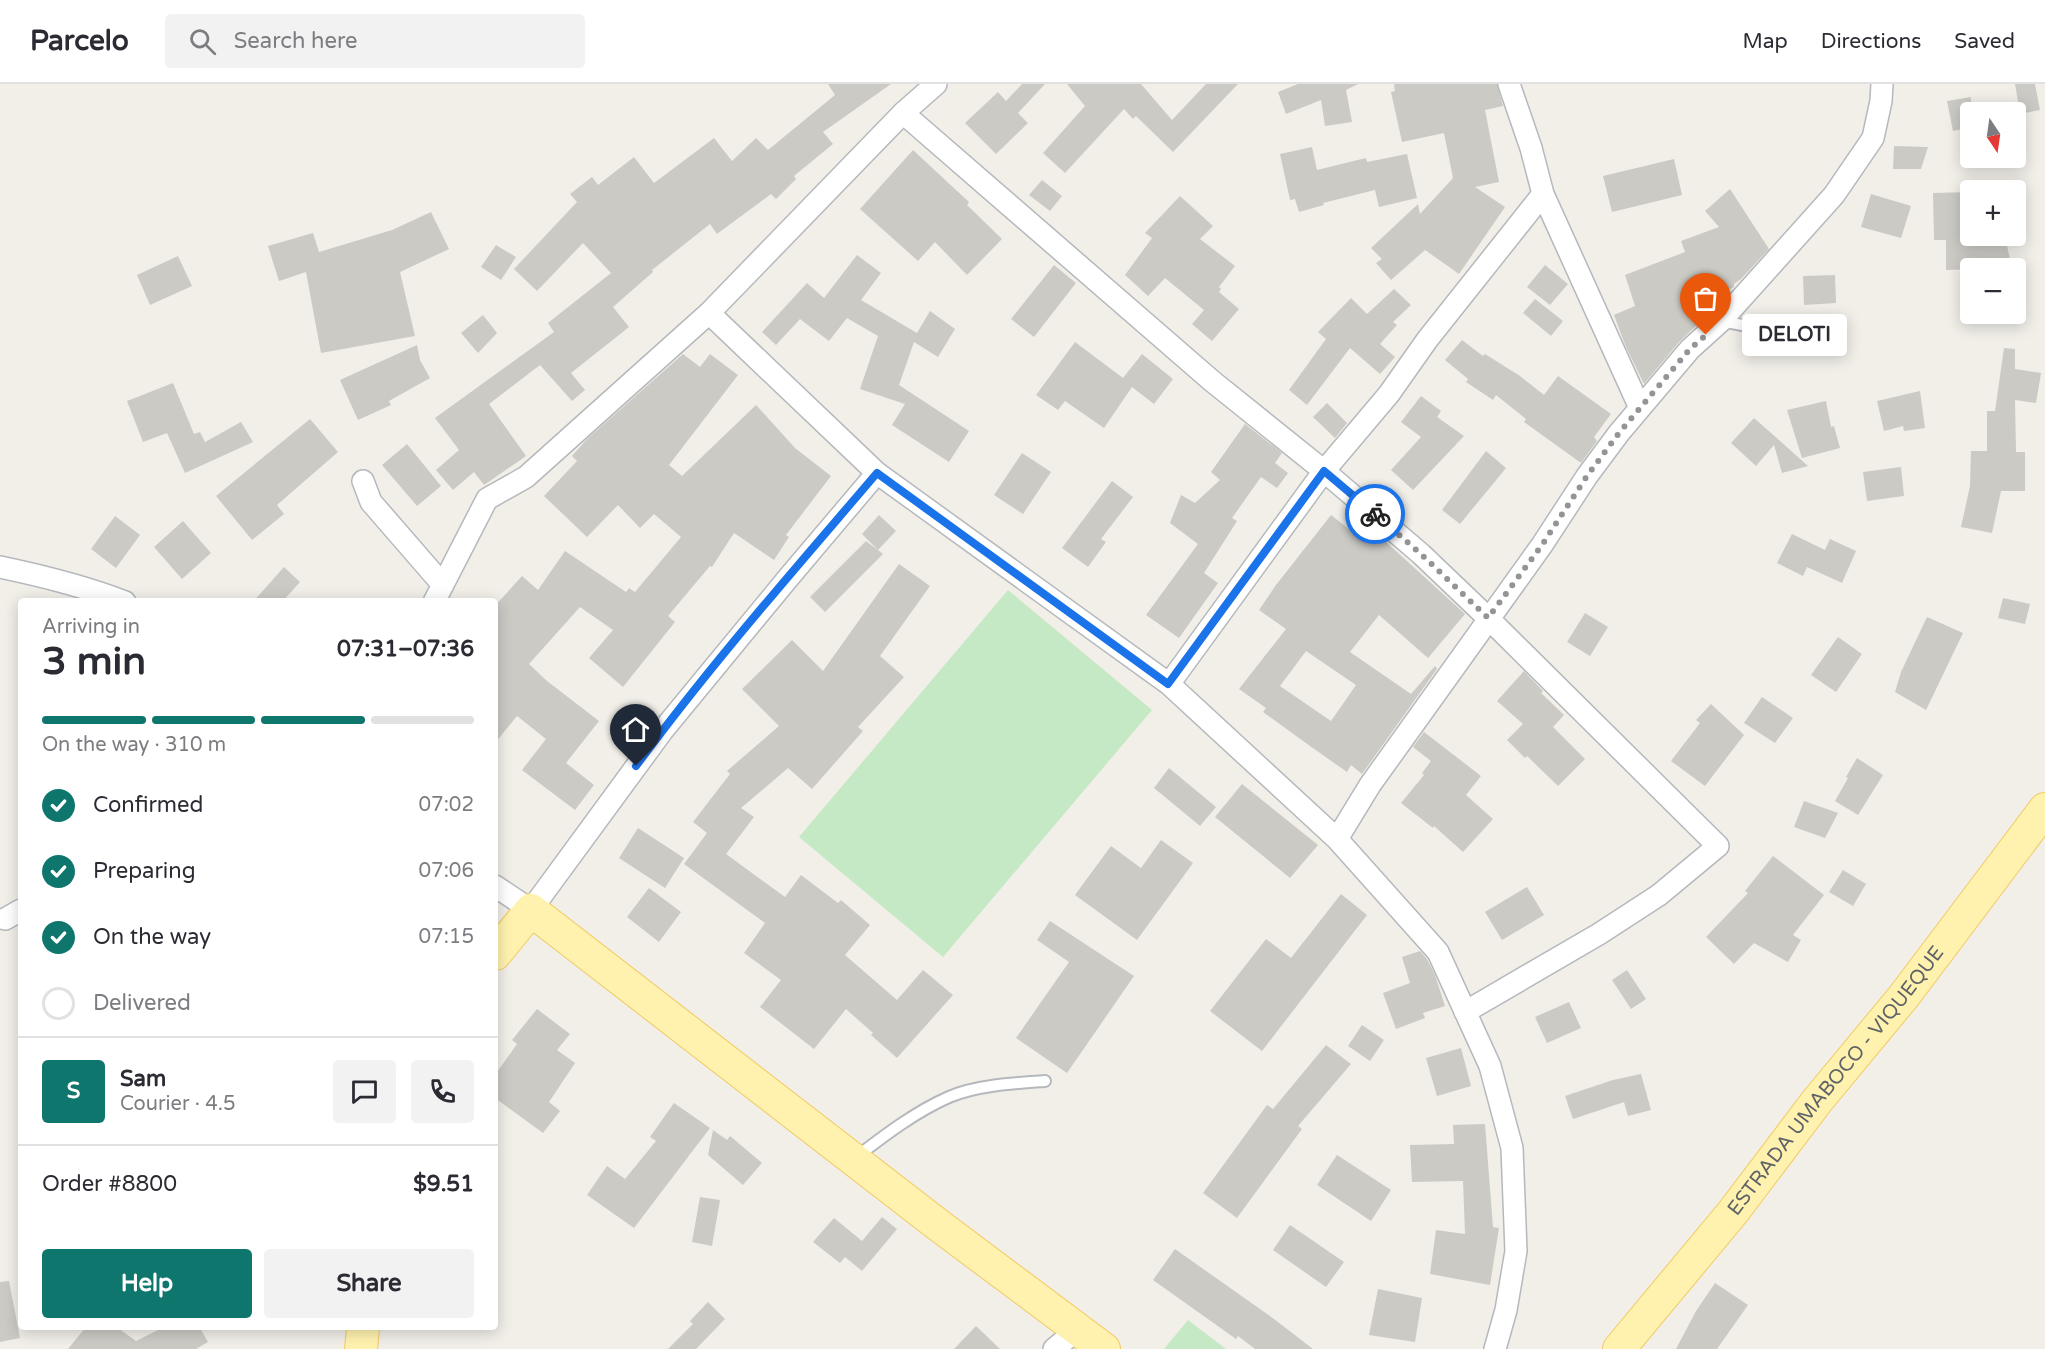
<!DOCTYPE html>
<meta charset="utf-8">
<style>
:root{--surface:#fff;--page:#f2f2f3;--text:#2b2b33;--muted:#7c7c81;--line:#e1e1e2;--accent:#0f766e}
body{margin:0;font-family:"Varela Round",sans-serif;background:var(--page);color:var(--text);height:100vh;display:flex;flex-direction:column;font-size:22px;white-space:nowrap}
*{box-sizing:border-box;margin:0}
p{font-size:20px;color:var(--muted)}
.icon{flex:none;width:33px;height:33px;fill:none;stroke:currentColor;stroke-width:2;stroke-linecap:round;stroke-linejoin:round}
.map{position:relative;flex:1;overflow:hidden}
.drawer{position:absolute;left:18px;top:514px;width:480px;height:732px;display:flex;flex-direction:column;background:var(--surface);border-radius:6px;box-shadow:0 3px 15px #0003}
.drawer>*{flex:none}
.needle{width:39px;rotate:167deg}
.fabs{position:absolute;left:1960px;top:18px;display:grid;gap:12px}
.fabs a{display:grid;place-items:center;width:66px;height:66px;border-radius:6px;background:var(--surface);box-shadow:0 3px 15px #0003;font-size:30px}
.pin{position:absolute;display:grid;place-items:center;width:51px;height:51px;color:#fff;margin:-62px -26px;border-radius:50% 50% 50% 0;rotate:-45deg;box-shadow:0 0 6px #0007}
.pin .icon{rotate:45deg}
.courier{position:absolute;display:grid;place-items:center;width:60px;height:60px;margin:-30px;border:4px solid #1a73e8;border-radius:50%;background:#fff;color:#222;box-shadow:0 2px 8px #0007}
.bubble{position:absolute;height:42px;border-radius:6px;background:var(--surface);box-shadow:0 3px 15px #0003;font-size:20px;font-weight:700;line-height:42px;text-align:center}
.headline em{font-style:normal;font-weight:700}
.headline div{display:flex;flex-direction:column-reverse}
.headline{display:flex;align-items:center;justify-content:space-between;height:102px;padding:0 24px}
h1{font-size:39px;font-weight:700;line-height:45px}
.bar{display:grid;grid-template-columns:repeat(4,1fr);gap:9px 6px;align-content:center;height:72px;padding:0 24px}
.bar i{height:8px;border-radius:4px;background:var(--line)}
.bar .active{background:var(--accent)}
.bar p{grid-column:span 4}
.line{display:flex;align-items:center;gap:15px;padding:0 24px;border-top:2px solid var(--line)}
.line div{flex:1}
.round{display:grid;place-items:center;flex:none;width:63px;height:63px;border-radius:6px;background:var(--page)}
ol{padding:0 24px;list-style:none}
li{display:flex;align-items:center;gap:18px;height:66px}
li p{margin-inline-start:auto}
li .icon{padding:6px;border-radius:50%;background:var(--accent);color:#fff;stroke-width:4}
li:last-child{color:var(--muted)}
li i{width:33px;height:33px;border:3px solid var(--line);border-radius:50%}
.action{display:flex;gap:12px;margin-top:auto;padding:12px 24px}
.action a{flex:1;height:69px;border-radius:6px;background:var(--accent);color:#fff;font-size:24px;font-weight:700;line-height:69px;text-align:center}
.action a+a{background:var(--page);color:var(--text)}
header{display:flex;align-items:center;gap:36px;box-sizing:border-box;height:84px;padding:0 30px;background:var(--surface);border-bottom:2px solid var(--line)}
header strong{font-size:28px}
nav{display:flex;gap:33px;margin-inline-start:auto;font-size:21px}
.search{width:420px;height:54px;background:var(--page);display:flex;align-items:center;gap:15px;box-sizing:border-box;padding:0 21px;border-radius:6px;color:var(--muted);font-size:22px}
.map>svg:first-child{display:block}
.green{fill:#c5e8c5}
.building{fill:#cccac5;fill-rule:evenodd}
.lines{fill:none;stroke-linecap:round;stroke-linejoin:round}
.lane-casing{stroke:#b5b8bc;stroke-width:14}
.street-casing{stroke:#b5b8bc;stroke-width:24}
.primary-casing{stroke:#f2c960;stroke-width:34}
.lane{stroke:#fff;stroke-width:10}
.street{stroke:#fff;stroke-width:21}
.primary{stroke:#fff2af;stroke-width:32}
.done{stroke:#929495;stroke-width:6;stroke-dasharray:0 10.8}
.route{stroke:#1a73e8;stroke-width:8}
.labels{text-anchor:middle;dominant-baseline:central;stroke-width:4.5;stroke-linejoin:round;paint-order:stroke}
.street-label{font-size:20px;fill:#5f6368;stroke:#fff}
</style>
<header>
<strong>Parcelo</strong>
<div class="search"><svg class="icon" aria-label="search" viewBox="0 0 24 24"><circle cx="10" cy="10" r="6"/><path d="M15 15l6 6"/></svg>Search here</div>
<nav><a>Map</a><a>Directions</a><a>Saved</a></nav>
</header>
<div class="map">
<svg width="2045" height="1265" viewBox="0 0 2045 1265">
<rect width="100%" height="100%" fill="#f1efe8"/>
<path class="green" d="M1008 506 1152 626 943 873 799 753Z
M1188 1236 1226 1265H1164Z"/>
<path class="building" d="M828 0H891L823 48 833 60 794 92 796 95 776 115 771 110 717 150 710 140 652 186 653 188 613 223 629 243 571 289 585 306 572 317 540 281 489 320 526 372 484 401 474 388 453 406 436 386 459 366 435 334 554 248 548 239 611 189 583 159 537 207 514 185 577 118 570 110 592 93 598 101 634 73 654 99 714 54 732 77 756 54 768 66 835 11Z
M1022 0H1045L1018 29 1028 39 996 70 965 39 998 8 1006 17Z
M1067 0H1141L1172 36 1206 0H1238L1173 68 1136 32 1133 35 1124 25 1065 89 1043 69 1085 22Z
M1298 0H1358L1346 6 1352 38 1325 42 1321 16 1286 30 1278 8Z
M1394 0H1497L1503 22 1485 26 1499 98 1475 103 1505 123 1459 190 1425 166 1391 196 1376 179 1382 175 1371 164 1418 120 1420 130 1453 94 1444 49 1402 58 1391 8 1395 7Z
M2015 0H2035L2040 26 2020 30Z
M1971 13V43L1953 47 1947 17Z
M1894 62 1928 63 1921 85H1893Z
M1312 63 1317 86 1366 74 1367 78 1407 70 1417 114 1379 123 1375 106 1323 119 1324 121 1299 128 1295 115 1290 116 1280 70Z
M913 66 969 118 967 121 1002 155 967 191 935 158 918 177 860 125Z
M1674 75 1682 111 1612 128 1603 92Z
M1042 96 1062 112 1050 127 1029 111Z
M1730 105 1769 165 1741 195 1734 200V203L1715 211 1722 217 1680 257 1644 300 1626 263 1614 231 1635 222 1625 191 1685 168 1681 157 1719 143 1705 127Z
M1971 108V152H1983V162L2006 157 2012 184 1946 186V156H1934L1933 109Z
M1871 110 1911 122 1901 154 1861 143Z
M1180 112 1213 142 1200 155 1235 182 1219 203 1221 205 1219 208 1239 225 1212 257 1192 240 1204 226 1165 194 1148 212 1125 191 1152 154 1145 149Z
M431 128 449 165 400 188 415 252 321 269 306 188 279 197 268 162 313 149 319 168 392 146Z
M496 161 516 173 501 196 481 183Z
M857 171 881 189 861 216 917 249 930 227 955 245 938 273 914 258 899 301 969 347 949 378 892 341 905 320 860 305 878 252 847 234 829 257 800 235 776 261 762 248 807 199 824 214Z
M178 172 192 202 150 221 137 191Z
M1054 181 1076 199 1034 253 1011 235Z
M1545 181 1568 200 1550 221 1527 203Z
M1835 191 1836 219 1804 221 1803 192Z
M1394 205 1411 221 1393 238 1397 241 1380 260 1395 273 1380 290 1350 264 1307 321 1289 306 1326 255 1318 248 1351 214 1367 230Z
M1535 215 1563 237 1551 252 1523 229Z
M483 231 497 249 478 269 461 249Z
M1462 256 1483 272 1485 270 1520 292 1544 311 1558 292 1611 330 1594 353 1597 357 1581 379 1524 338 1526 335 1496 311 1493 316 1466 298 1468 295 1445 276Z
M1075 258 1123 294 1142 270 1173 295 1154 320 1132 303 1104 344 1065 317 1058 326 1036 311Z
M417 261 420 276 430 294 389 317 391 321 358 336 340 296Z
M2004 264 2015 265V285L2041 289 2036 319 2015 316 2016 368H2025V407H2001L1992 449 1961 443 1970 402 1971 367H1987V327H1995Z
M683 270 700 283 710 270 738 291 669 381 682 392 756 321 795 364 831 392 786 451 789 453 774 476 734 449 712 483 710 482 668 532 675 538 623 603 589 574 613 546 580 523 529 580 547 597 599 637 566 679 594 701 575 726 522 686 546 655 517 632 495 659V522L522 492 538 506 565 467 626 508 629 504 635 508 681 453 654 430 640 444 618 421 587 453 544 412 577 377 572 372 587 355Z
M173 299 194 350 200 348 205 358 241 338 253 358 185 389 167 349 143 358 127 317Z
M1920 307 1925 344 1904 347 1903 342 1884 347 1877 317Z
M1421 312 1441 327 1437 333 1464 352 1413 406 1391 386 1421 353 1401 338Z
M1826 317 1831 343 1834 342 1840 364 1802 374 1787 326Z
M1327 319 1347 339 1335 354 1313 333Z
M1754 334 1779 356 1808 382 1782 389 1774 361 1756 382 1731 359Z
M310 335 338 368 277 421 284 430 252 456 216 412Z
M1245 340 1282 369 1275 379 1288 389 1277 404 1261 393 1232 434 1237 437 1204 489 1218 499 1179 554 1146 531 1198 460 1170 439 1181 411 1195 419 1220 396 1211 388Z
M407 360 441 402 417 422 382 381Z
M1486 367 1506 384 1460 440 1442 426Z
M1022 369 1051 388 1023 430 994 411Z
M1901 383 1904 412 1867 417 1863 388Z
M1112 397 1133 413 1101 455 1106 458 1088 483 1062 464Z
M879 431 896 447 878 466 862 450Z
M1331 431 1365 458 1374 447 1465 530 1428 574 1379 531 1350 568 1411 610 1435 582 1437 585 1362 690 1351 681 1347 688 1310 662 1263 628 1266 624 1239 605 1286 545 1259 526 1276 501ZM1306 567 1356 601 1331 637 1280 602Z
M115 432 140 451 116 484 91 465Z
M183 437 211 469 182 495 154 463Z
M1792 450 1825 466 1830 455 1856 467 1842 499 1807 483 1803 492 1777 479Z
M866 457 883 470 825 528 810 513Z
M899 480 930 502 880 572 904 593 858 643 863 647 812 705 788 684 741 724 754 733 726 770 785 813 801 791 838 819 841 816 870 841 845 871 897 916 923 886 953 911 897 974 871 951 873 949 846 925 814 965 760 923 781 896 744 869 765 839 684 780 707 749 693 738 730 690 727 687 779 642 742 605 792 556 823 587Z
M284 483 300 498 282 518H253Z
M2003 514 2030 520 2025 540 1998 534Z
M1585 529 1608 543 1590 572 1567 558Z
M1927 533 1963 549 1926 626 1895 608 1901 588Z
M1838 553 1862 570 1836 608 1811 591Z
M1524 587 1543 607 1541 609 1564 631 1553 643 1585 675 1558 702 1527 672 1525 674 1507 656 1523 640 1497 617Z
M1762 613 1793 634 1775 659 1744 639Z
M1711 620 1744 651 1705 702 1671 677 1700 639 1696 636Z
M1424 648 1481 692 1466 711 1493 735 1463 768 1434 742 1433 744 1401 719 1424 691 1422 689 1431 677 1413 663Z
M1857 674 1883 691 1858 731 1835 717 1848 694 1846 693Z
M1169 684 1216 723 1200 742 1154 704Z
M1242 700 1318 761 1290 794 1215 733Z
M1804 717 1838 729 1825 754 1794 743Z
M638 744 684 774 665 804 619 774Z
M1161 756 1193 779 1137 856 1075 811 1111 762 1141 784Z
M1773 772 1824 811 1793 851 1801 856 1788 878 1754 859 1734 880 1706 853 1748 809 1745 807Z
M1843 786 1866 800 1853 822 1829 808Z
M1527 803 1544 831 1502 856 1485 828Z
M649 804 681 828 659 858 627 833Z
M1341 810 1367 831 1262 967 1210 927 1266 855 1291 874Z
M1050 837 1134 892 1067 989 1016 954 1069 878 1037 856Z
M1420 867 1427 875 1435 891 1445 922 1423 929 1425 934 1396 945 1383 909 1410 899 1402 873Z
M1627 886 1646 915 1631 925 1612 896Z
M1569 918 1581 944 1547 959 1535 933Z
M537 925 570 950 557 966 575 979 549 1018 560 1027 543 1049 495 1014V991L517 960 512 956Z
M1362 941 1384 956 1370 977 1348 962Z
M1326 961 1351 980 1298 1042 1302 1045 1237 1134 1203 1109 1267 1021 1273 1025Z
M1461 964 1471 1002 1437 1012 1426 974Z
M1641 990 1651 1026 1628 1032 1624 1018 1573 1035 1565 1012 1613 996Z
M674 1019 710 1044 634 1144 587 1111 607 1082 625 1095 656 1057 650 1053Z
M1485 1040 1493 1143 1499 1144 1490 1201 1430 1190 1436 1146 1465 1150 1463 1097 1412 1098 1410 1061 1454 1060 1453 1041Z
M713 1046 727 1056 730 1052 762 1079 743 1101 708 1071Z
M1337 1071 1391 1106 1371 1137 1317 1101Z
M700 1113 720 1116 712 1162 692 1158Z
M882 1133 897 1145 862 1187 845 1173 840 1179 813 1158 834 1134 862 1157Z
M1290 1141 1344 1178 1326 1203 1273 1166Z
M1175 1165 1274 1235 1313 1265H1255L1238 1252 1236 1255 1153 1196Z
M9 1197 20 1254 0 1258V1198Z
M1715 1199 1748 1221 1717 1265H1676L1696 1227Z
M1378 1205 1422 1214 1415 1258 1369 1251Z
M708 1218 725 1235 696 1265H668L693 1240 690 1237Z
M976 1242 1000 1265H954Z
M85 1244H118L136 1257 162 1244H200L208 1258 196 1265H68Z"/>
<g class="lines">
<defs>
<path id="lane" d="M1721 237 1827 257
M855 1074C885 1051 915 1028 949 1013 976 1001 1016 999 1045 997"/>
<path id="street" d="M1509 0 1531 64 1543 110 1640 324
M903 29 1212 297 1324 387 1421 470 1488 534 1718 762 1659 811 1599 850 1465 928
M709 229 877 389 1169 600 1337 755 1438 868 1490 982 1512 1064 1516 1167 1506 1226 1495 1265
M363 397 371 418 443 501
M0 483C43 492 84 502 125 518
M434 518 487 415 526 393 709 229 903 29 936 0
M1169 600 1324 387 1389 310 1427 256 1543 110
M1337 755 1370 701 1542 461 1587 392 1619 349 1690 265 1721 237 1834 111 1873 54 1881 17 1882 0
M495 802 531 826 663 646 789 493 877 389
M5 835 21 826
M1054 1265 1078 1245"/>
<g id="primary">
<path d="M495 870 531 826 937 1140 1104 1265"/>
<path d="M361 1265 363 1244"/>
<path id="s1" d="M1619 1265 1733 1128 1817 1017 1904 912 2045 725"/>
</g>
</defs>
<use href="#lane" class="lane-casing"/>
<use href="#street" class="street-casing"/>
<use href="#primary" class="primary-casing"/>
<use href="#lane" class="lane"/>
<use href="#street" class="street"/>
<use href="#primary" class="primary"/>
</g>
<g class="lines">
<path class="done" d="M1375 430 1421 470 1488 534 1542 461 1587 392 1619 349 1690 265 1706 251"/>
<path class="route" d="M636 682C711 580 795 485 877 389L1168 600 1324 387 1375 430"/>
</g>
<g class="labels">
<g class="street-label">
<text stroke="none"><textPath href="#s1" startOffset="345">ESTRADA UMABOCO - VIQUEQUE</textPath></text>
</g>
</g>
</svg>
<div class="fabs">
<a><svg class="needle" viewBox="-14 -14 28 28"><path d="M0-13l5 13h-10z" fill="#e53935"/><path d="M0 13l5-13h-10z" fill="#7c7c81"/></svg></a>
<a>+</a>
<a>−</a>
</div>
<div class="pin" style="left:1706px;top:251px;background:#ea580c"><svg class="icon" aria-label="bag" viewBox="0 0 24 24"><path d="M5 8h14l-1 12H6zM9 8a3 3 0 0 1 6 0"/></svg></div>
<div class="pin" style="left:636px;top:682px;background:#1f2937"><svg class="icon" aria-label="home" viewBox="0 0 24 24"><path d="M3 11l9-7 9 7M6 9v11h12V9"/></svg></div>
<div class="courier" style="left:1375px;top:430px"><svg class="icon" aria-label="bike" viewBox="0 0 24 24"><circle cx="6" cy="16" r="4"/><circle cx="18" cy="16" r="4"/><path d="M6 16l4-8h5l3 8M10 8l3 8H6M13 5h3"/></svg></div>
<div class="bubble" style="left:1742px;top:230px;width:105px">DELOTI</div>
<section class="drawer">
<div class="headline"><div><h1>3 min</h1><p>Arriving in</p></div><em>07:31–07:36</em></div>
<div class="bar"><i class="active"></i><i class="active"></i><i class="active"></i><i></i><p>On the way · 310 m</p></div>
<ol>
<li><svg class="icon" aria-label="check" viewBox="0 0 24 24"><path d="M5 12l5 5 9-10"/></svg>Confirmed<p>07:02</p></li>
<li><svg class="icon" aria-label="check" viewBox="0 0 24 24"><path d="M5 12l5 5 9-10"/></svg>Preparing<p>07:06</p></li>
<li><svg class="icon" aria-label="check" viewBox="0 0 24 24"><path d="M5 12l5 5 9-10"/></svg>On the way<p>07:15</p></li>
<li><i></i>Delivered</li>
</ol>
<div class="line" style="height:108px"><b class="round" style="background:var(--accent);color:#fff">S</b><div><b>Sam</b><p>Courier · 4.5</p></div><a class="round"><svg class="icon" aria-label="chat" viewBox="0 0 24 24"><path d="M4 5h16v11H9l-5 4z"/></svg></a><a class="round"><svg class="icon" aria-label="phone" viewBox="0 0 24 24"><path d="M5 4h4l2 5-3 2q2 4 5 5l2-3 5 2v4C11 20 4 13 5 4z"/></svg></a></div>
<div class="line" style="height:78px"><div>Order #8800</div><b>$9.51</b></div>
<div class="action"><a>Help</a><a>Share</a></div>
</section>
</div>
